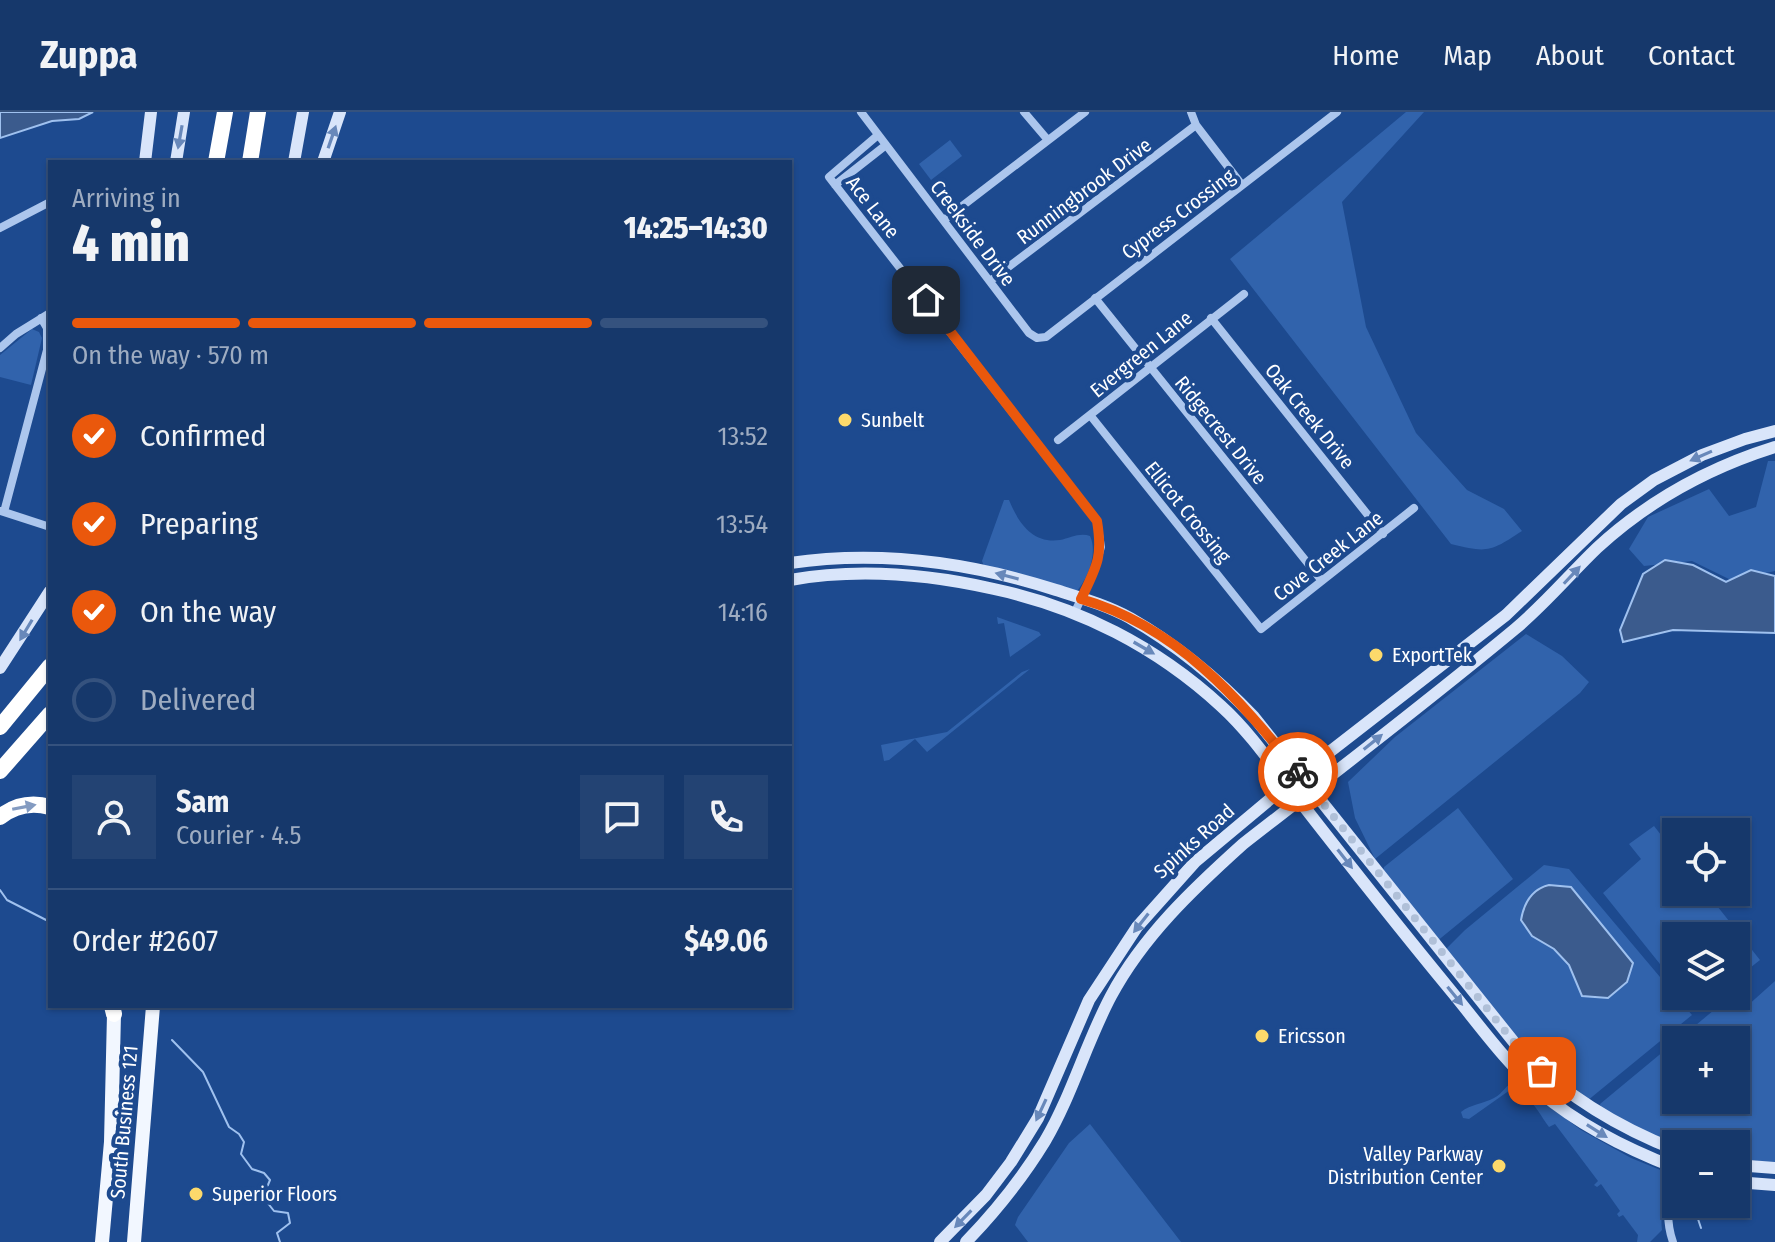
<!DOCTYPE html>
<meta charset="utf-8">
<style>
:root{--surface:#16386b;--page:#234373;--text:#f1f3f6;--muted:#9eacc1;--line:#35527e;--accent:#ea580c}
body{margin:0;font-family:"Fira Sans Condensed",sans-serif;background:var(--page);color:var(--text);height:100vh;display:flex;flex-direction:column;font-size:30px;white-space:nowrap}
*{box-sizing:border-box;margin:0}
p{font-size:26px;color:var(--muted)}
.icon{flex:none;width:44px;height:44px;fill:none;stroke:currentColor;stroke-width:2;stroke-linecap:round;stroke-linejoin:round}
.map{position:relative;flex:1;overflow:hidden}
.side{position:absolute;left:48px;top:48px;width:744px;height:848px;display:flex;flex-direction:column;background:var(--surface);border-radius:0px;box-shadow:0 2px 6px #0004,0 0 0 2px var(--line)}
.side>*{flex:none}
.controls{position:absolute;left:1662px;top:706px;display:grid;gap:16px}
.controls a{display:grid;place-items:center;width:88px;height:88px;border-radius:0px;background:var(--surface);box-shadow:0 2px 6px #0004,0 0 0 2px var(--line);font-size:40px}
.pin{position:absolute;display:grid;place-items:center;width:68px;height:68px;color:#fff;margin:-34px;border-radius:16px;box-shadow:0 4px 12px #0006}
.courier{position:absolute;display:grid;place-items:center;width:80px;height:80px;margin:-40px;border:6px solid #ea580c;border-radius:50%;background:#fff;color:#222;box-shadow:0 2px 10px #0007}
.summary em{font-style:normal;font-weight:800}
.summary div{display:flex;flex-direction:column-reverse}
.summary{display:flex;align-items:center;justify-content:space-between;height:136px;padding:0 24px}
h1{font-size:52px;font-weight:800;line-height:60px}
.bar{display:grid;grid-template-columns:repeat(4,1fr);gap:12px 8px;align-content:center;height:96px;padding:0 24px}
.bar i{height:10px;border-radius:6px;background:var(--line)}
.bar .active{background:var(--accent)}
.bar p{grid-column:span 4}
.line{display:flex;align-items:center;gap:20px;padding:0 24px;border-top:2px solid var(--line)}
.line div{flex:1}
.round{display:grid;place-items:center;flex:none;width:84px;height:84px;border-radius:0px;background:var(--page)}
ol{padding:0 24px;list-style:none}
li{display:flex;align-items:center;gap:24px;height:88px}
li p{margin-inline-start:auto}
li .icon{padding:8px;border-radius:50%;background:var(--accent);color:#fff;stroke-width:4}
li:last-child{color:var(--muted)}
li i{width:44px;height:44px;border:4px solid var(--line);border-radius:50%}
header{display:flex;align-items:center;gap:48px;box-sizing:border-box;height:112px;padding:0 40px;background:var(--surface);border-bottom:2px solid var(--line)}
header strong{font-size:38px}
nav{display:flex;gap:44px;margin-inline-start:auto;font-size:28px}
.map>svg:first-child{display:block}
.green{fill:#3163ac}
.water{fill:#3b5b8d;stroke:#9fc1ef;stroke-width:2}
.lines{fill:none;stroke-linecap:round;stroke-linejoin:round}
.stream{stroke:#9fc1ef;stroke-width:2}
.street{stroke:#acc6ed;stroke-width:8}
.secondary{stroke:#d9e5fa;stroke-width:12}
.primary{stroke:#f2f7ff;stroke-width:14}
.highway{stroke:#fff;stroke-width:16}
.oneway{fill:#6888ba}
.oneway2{fill:#839bc1}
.done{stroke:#b0c0d8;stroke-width:8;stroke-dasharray:0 14.4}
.route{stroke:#ea580c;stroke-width:10}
.poi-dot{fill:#fcd96b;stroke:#1d4a8f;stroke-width:3}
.labels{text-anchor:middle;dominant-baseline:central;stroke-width:8;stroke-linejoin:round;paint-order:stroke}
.street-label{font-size:20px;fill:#fff;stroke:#1d4a8f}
.poi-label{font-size:20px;fill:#fff;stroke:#1d4a8f;text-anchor:start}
</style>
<header>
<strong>Zuppa</strong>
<nav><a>Home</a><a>Map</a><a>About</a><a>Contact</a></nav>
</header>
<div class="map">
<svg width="1775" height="1130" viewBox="0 0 1775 1130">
<rect width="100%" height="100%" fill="#1d4a8f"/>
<path class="green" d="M1406 0H1424L1342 90 1366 215 1416 321 1467 378 1504 397 1522 419C1490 440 1488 441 1451 432L1230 147Z
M950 28 962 44 931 68 919 52Z
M32 217 39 220 42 226 31 273 0 265V243Z
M1768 349H1775V459L1731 468 1692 449 1644 454 1629 437 1648 405 1709 377 1729 404 1756 395Z
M1004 388H1009C1018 410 1032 432 1060 428 1070 426 1080 420 1090 424 1098 441 1088 467 1076 480L984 454 982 449Z
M997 505 1039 520 1041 523 1010 545 1004 511 998 512Z
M1526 522 1562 544 1589 570 1580 581 1375 747 1355 706 1348 670 1395 625Z
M1030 557 927 640 915 627 889 648 884 649 881 633 947 620 1022 560Z
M1458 696 1513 767 1436 830 1383 760 1384 755Z
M1654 714 1676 742V780H1706L1760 848 1736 867V824H1676V872L1603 781 1641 747 1629 732Z
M1544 753 1569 757 1692 903 1587 989 1556 967 1518 929 1445 838 1465 818Z
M1775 869V1051L1736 1046V1032H1676L1640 1021 1601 996 1600 992 1676 929V988H1736V928H1678L1720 893 1746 895Z
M1516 970 1581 1018 1631 1046 1663 1059C1670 1077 1659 1098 1662 1118L1650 1130H1637L1638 1123 1623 1103 1619 1105 1617 1102 1620 1099 1601 1072 1597 1075 1594 1073 1598 1069 1555 1012 1549 1015C1539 1002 1529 979 1510 978L1469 1007 1463 1006 1461 1000C1471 992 1483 992 1494 986 1504 981 1505 972 1516 970Z
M1090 1012 1181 1130H1028L1015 1113 1018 1105 1069 1031Z"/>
<path class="water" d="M0 0H93L79 7 52 9 0 26Z
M1665 448 1693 453 1726 470 1751 458 1775 464V521L1673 518 1623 530 1620 518 1643 462Z
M1549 773 1571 775 1633 851 1627 870 1608 886 1582 884 1569 853 1554 837 1532 824 1521 808C1524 791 1532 777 1549 773Z"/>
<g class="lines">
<path class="stream" d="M0 778 7 788 50 810
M172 928 203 960 229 1015 239 1022 244 1030 241 1042 252 1057 264 1061 270 1068 263 1085 274 1099 288 1101 290 1111 277 1121 280 1130
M1693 1092 1701 1116"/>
<path class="street" d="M861 0 1029 221 1037 226 1046 225 1337 0
M1024 0 1047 27
M1191 0 1196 13 1242 73
M878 23 829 65 1097 409 1101 435 1094 459 1074 502
M835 73 886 33
M944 108 1085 0
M0 116 50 90
M990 169 1196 13
M1095 186 1322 469
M1211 206 1383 422
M0 236 16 222 50 201
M1090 303 1261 517 1414 396
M1058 328 1244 182
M1 399 50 415
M4 400 47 238V216L41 206
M1673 1130C1664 1105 1669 1081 1676 1056"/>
<path class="secondary" d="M145 50 151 0
M176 50 184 0
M294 50 303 0
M323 50 340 0
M790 451C880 438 969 450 1056 478 1081 486 1106 493 1130 506 1177 533 1217 566 1254 605L1521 939C1566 984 1617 1015 1676 1038
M790 468C857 456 928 462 994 477 1079 495 1157 535 1221 594 1252 622 1276 659 1302 692 1351 755 1401 818 1452 880 1480 914 1506 951 1540 980 1580 1014 1627 1037 1676 1056
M0 556 50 479
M1736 1053 1775 1056
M1736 1070 1775 1073
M940 1130 986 1083 1011 1050 1038 1006 1089 888 1137 815 1195 750 1287 673 1506 503 1621 392 1654 368 1702 343 1745 327 1775 319
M966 1130C995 1100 1023 1065 1045 1029 1072 983 1086 931 1111 884 1143 824 1193 777 1243 732 1334 661 1426 591 1515 517 1545 492 1569 463 1597 436 1649 388 1708 356 1775 335"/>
<path class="primary" d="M102 1130 111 1030 114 902
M134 1130 153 894"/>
<path class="highway" d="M216 50 225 0
M250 50 258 0
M0 615 50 554
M0 659 50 602
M0 705C15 693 32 690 50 695
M112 894 114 902"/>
</g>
<defs><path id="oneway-solid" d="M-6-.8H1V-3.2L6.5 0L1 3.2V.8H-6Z" transform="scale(2)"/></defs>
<g class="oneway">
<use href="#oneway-solid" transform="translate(180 25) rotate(100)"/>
<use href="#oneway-solid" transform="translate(332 25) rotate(-71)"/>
<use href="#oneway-solid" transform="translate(1701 344) rotate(156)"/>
<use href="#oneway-solid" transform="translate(1572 463) rotate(-47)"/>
<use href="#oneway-solid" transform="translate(1007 464) rotate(-165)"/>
<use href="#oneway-solid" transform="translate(26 518) rotate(121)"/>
<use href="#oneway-solid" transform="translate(1144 536) rotate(30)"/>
<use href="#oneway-solid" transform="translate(1373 630) rotate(-39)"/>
<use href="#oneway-solid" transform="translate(1345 747) rotate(52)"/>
<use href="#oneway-solid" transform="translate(1141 811) rotate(128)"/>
<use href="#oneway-solid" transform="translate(1455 884) rotate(51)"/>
<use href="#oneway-solid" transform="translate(1041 998) rotate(115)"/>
<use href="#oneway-solid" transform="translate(1597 1019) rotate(32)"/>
<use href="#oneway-solid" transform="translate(963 1107) rotate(134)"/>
</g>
<use class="oneway2" href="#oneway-solid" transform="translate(24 695) rotate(-11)"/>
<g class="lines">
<path class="done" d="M1298 660 1521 939 1542 959"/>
<path class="route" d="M926 188 1097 409C1103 445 1097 454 1081 487 1176 514 1239 586 1298 660"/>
</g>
<g class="poi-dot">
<circle cx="845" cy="308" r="8"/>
<circle cx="1376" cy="543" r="8"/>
<circle cx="1262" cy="924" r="8"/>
<circle cx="1499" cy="1054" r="8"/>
<circle cx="196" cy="1082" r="8"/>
</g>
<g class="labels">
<g class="street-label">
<text transform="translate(1084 79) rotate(-37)">Runningbrook Drive</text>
<text transform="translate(873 95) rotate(52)">Ace Lane</text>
<text transform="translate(1178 102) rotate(-37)">Cypress Crossing</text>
<text transform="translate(973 121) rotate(53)">Creekside Drive</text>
<text transform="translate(1141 242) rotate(-39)">Evergreen Lane</text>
<text transform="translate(1310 304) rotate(51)">Oak Creek Drive</text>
<text transform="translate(1221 318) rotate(51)">Ridgecrest Drive</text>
<text transform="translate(1188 400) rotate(51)">Ellicot Crossing</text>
<text transform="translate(1328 444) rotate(-38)">Cove Creek Lane</text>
<text transform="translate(1194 729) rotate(-42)">Spinks Road</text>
<text transform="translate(124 1010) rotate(-85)">South Business 121</text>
</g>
<g class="poi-label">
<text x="861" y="308">Sunbelt</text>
<text x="1392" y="543">ExportTek</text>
<text x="1278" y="924">Ericsson</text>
<text x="1483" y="1042" text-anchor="end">Valley Parkway<tspan x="1483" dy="23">Distribution Center</tspan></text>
<text x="212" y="1082">Superior Floors</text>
</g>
</g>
</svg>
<div class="controls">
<a><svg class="icon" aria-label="locate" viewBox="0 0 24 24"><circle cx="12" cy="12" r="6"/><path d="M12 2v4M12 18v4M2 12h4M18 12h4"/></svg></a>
<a><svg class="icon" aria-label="layers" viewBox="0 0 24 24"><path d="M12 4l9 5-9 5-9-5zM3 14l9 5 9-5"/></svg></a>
<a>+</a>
<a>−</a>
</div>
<div class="pin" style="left:1542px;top:959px;background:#ea580c"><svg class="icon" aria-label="bag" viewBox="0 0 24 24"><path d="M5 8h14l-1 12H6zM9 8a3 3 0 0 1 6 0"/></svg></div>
<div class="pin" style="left:926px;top:188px;background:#1f2937"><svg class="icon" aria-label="home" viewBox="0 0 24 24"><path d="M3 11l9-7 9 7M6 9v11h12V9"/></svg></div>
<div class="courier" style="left:1298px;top:660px"><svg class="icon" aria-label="bike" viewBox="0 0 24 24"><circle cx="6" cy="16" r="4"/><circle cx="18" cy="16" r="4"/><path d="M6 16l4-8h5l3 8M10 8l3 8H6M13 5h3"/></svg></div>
<section class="side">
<div class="summary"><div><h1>4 min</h1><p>Arriving in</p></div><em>14:25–14:30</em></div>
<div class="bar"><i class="active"></i><i class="active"></i><i class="active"></i><i></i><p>On the way · 570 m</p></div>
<ol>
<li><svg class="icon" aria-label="check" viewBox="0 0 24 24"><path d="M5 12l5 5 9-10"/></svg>Confirmed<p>13:52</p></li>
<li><svg class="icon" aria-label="check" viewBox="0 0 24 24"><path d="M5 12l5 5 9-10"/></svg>Preparing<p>13:54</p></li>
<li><svg class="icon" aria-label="check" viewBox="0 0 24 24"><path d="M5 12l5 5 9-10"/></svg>On the way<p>14:16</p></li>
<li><i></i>Delivered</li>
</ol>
<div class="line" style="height:144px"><a class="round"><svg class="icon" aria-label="person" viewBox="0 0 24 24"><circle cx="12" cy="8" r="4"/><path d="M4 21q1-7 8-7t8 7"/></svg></a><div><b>Sam</b><p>Courier · 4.5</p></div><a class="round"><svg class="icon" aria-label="chat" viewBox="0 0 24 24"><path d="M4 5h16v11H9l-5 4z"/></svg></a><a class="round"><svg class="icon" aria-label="phone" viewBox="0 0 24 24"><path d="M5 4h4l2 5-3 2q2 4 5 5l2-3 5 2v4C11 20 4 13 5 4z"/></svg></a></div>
<div class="line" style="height:104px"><div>Order #2607</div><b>$49.06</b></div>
</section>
</div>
